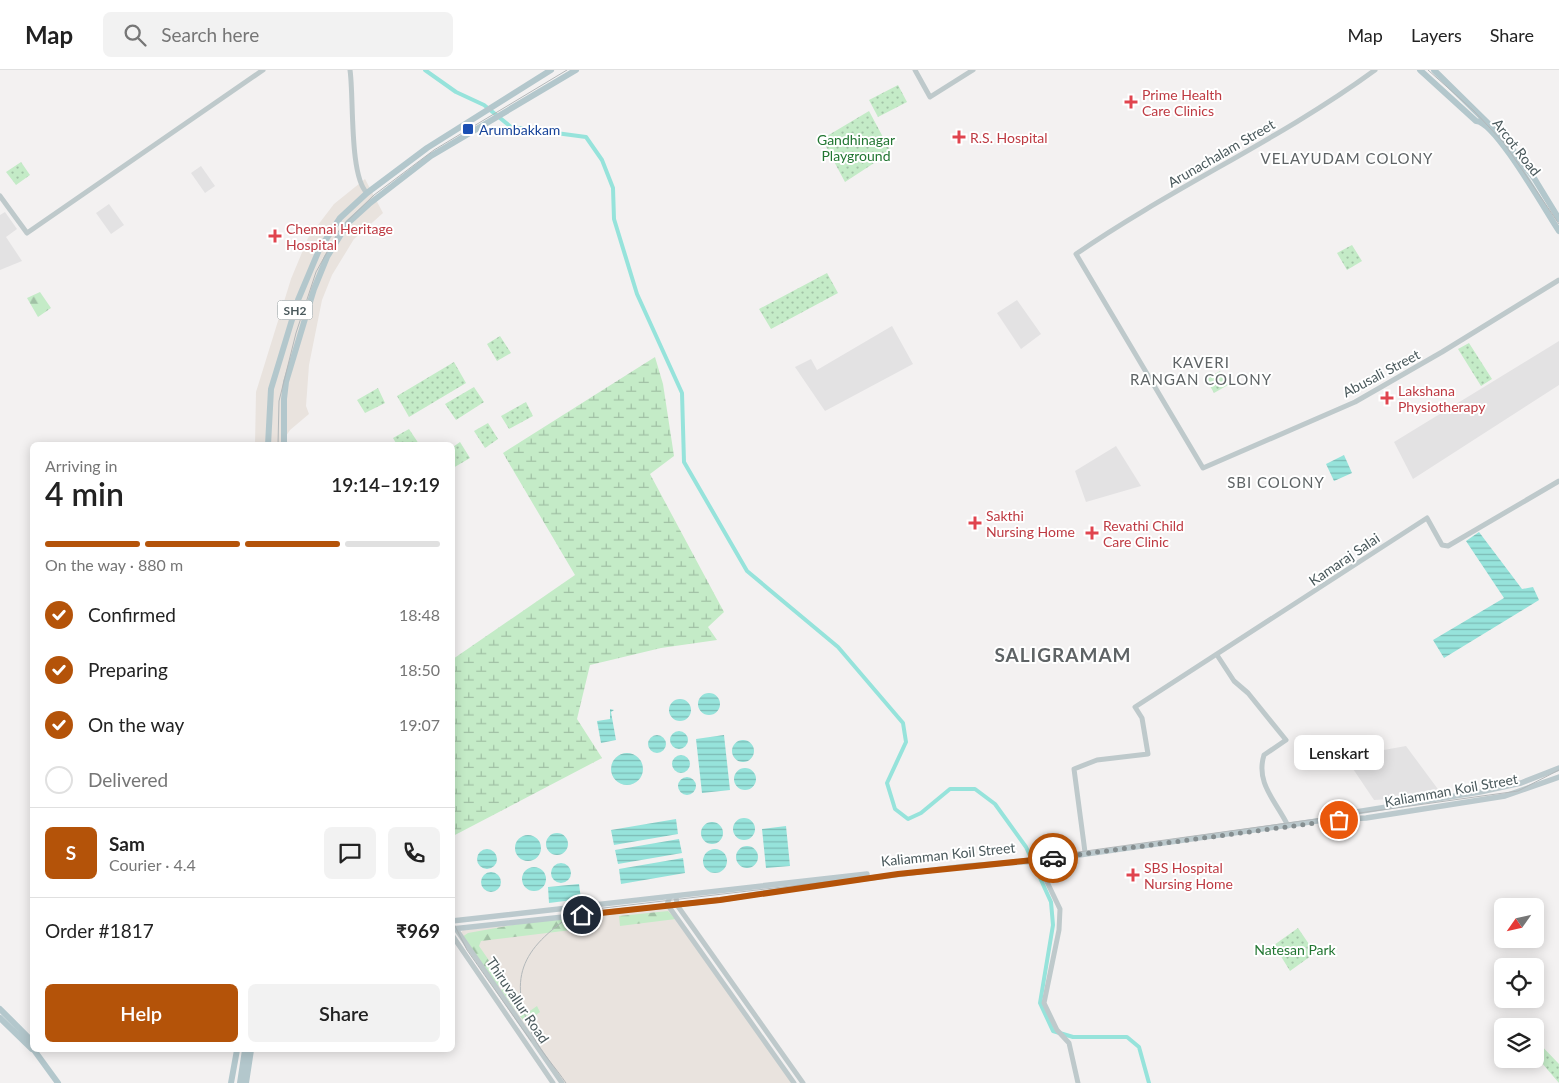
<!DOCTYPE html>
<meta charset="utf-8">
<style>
:root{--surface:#fff;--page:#f2f2f2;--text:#222;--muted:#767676;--line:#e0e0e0;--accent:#b45309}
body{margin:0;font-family:Lato,sans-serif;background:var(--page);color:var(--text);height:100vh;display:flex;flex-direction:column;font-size:19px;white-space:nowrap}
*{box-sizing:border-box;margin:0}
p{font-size:16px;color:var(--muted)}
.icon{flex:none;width:28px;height:28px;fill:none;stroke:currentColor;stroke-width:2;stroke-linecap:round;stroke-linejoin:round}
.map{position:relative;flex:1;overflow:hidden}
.side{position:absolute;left:30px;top:372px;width:425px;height:610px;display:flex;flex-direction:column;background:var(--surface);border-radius:8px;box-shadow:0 2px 12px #0003}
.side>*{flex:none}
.needle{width:32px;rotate:236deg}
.tools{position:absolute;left:1494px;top:828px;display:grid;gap:10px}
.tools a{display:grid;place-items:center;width:50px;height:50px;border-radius:8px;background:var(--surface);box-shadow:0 2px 12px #0003;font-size:25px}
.pin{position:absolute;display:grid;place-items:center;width:42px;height:42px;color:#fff;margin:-21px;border:2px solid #fff;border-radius:50%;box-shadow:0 1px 5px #0007}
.courier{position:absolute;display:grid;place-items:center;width:50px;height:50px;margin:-25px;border:4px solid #b45309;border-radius:50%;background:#fff;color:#222;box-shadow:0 1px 6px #0007}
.bubble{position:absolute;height:35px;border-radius:8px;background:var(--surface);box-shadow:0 2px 12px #0003;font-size:16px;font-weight:600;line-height:35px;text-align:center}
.head em{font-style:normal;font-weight:600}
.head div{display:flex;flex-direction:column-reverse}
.head{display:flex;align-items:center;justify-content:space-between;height:85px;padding:0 15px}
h1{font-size:32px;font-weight:600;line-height:38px}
.bar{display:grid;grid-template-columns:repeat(4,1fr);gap:8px 5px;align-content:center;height:60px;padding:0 15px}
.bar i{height:6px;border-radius:4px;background:var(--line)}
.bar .current{background:var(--accent)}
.bar p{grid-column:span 4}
.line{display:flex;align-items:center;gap:12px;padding:0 15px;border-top:1px solid var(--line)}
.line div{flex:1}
.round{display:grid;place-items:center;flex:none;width:52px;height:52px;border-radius:8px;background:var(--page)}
ol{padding:0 15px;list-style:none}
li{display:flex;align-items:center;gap:15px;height:55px}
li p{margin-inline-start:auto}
li .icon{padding:5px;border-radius:50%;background:var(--accent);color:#fff;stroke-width:4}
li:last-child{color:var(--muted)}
li i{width:28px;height:28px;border:2px solid var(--line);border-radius:50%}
.action{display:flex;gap:10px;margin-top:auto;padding:10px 15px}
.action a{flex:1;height:58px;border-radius:8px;background:var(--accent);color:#fff;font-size:20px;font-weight:600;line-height:58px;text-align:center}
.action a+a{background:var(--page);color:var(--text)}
header{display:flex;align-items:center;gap:30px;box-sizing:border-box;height:70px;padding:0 25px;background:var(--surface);border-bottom:1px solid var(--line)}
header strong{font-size:24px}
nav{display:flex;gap:28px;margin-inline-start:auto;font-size:18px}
.search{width:350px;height:45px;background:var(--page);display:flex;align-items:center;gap:12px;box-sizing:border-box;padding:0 18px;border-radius:8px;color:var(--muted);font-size:19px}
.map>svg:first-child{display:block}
.commercial{fill:#e9e3de}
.education{fill:#e3e2e3}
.green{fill:url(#green-dots)}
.forest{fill:url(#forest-firs)}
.wetland{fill:url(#wetland-marsh)}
.water{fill:url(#water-rules)}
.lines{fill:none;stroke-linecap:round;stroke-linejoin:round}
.canal{stroke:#96e3db;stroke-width:4}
.tertiary{stroke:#bec9cb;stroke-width:5}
.secondary{stroke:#bbc9cd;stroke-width:5.5}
.primary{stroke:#b3c7cc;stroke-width:6}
.rail{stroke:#b3b8ba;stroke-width:1}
.done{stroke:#858e90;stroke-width:5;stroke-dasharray:0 9}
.route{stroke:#b45309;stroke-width:6}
.health-dot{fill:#e0444e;stroke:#fff;stroke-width:2}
.transit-dot{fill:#1a4fb4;stroke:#fff;stroke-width:2}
.labels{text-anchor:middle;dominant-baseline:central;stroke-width:4;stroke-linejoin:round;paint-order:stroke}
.shield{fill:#fff;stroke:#808b8d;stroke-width:1}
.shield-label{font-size:12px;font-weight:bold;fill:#4a595c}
.health-label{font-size:14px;fill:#be3a42;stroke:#fff;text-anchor:start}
.transit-label{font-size:14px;fill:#164399;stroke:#fff;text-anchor:start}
.park-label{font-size:14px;fill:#227632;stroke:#fff}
.street-label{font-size:14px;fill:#4a595c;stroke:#fff}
.neighbourhood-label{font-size:15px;letter-spacing:1px;fill:#5e6365;stroke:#fff}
.district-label{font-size:19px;font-weight:bold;letter-spacing:1px;fill:#5e6365;stroke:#fff}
</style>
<header>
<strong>Map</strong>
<div class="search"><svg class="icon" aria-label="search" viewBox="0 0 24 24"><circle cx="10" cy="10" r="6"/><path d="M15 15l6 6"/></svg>Search here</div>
<nav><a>Map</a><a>Layers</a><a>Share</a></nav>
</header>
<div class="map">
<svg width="1559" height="1013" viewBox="0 0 1559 1013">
<defs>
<pattern id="green-dots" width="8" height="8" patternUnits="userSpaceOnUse" patternTransform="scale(1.25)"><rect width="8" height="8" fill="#c4ebc7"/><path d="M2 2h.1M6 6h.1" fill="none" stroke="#a1c1a5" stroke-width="1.8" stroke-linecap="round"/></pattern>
<pattern id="forest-firs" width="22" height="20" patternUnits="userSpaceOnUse" patternTransform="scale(1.25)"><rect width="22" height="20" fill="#c4ebc7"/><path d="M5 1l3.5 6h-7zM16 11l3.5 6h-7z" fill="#a1c1a5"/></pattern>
<pattern id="wetland-marsh" width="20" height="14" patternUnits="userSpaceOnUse" patternTransform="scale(1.25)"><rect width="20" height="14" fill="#c4ebc7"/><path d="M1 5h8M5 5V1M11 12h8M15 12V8" fill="none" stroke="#a1c1a5"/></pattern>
<pattern id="water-rules" width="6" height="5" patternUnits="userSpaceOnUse" patternTransform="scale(1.25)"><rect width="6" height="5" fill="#96e3db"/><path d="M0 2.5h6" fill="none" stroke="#7cbbb5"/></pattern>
</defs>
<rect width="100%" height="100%" fill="#f3f1f1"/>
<path class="commercial" d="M365 109 383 143 354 169 332 205 322 230 309 295 306 336 309 344 290 360 286 366V375H255L256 322 291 209 308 168 334 134Z
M672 838 793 1013H564L461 863 463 860Z"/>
<path class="education" d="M201 96 215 116 205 123 191 103Z
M109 134 124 155 111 164 96 143Z
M5 142 17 159 6 167 22 191 0 200V145Z
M1017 230 1041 264 1021 279 997 243Z
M892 256 913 294 825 341 795 297 811 289 817 300Z
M1559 271V315L1413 409 1394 372Z
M1116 376 1141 416 1086 432 1075 401Z
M1406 676 1443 726 1374 730 1345 687Z"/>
<path class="green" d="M898 15 907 32 878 47 869 30Z
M869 41 891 82 845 112 822 69Z
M21 92 30 105 16 115 6 102Z
M1352 175 1362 191 1347 200 1337 183Z
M827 203 838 223 771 259 759 239Z
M500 266 511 283 497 291 487 274Z
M1469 273 1492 309 1481 316 1458 279Z
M454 292 466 313 409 347 397 326Z
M1220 301 1228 315 1214 323 1206 309Z
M474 317 484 332 456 350 445 334Z
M378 318 385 333 365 343 357 330Z
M526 332 533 346 509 359 501 346Z
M488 353 498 369 485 378 474 361Z
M409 359 419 374 397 375 393 368Z
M460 372 470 388 453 398V377Z
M1298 858 1315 883 1290 901 1274 875Z
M1535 969 1559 994V1013L1535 985Z"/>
<path class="forest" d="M40 222 51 238 38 247 27 228Z
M668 841 676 849 620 856 619 846Z
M579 843 595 848 596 857 481 871 479 876 504 912 498 916 462 867 468 863Z
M507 915 527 943 537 936 540 942 525 953 501 920Z"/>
<path class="wetland" d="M655 287 663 314 674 386 650 404 724 542 708 557 717 570 661 578 590 595 577 649 602 688 453 766V589L575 505 503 383Z"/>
<path class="water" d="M1344 385 1352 403 1334 411 1326 394Z
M1479 462 1522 519 1533 517 1539 530 1444 588 1433 570 1504 528 1466 471Z
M698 634a11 11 0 1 1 22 0a11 11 0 1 1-22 0Z
M669 640a11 11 0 1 1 22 0a11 11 0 1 1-22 0Z
M610 639 614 640 611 642 616 670 601 673 597 651 610 649Z
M670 670a9 9 0 1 1 18 0a9 9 0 1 1-18 0Z
M648 674a9 9 0 1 1 18 0a9 9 0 1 1-18 0Z
M724 665 730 720 702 723 696 669Z
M732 681a11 11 0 1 1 22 0a11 11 0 1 1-22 0Z
M611 699a16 16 0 1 1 32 0a16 16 0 1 1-32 0Z
M672 694a9 9 0 1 1 18 0a9 9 0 1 1-18 0Z
M734 709a11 11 0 1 1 22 0a11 11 0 1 1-22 0Z
M678 716a9 9 0 1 1 18 0a9 9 0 1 1-18 0Z
M733 759a11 11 0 1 1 22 0a11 11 0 1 1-22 0Z
M676 749 678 764 614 775 611 760Z
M701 763a11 11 0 1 1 22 0a11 11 0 1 1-22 0Z
M786 756 790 796 766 798 762 759Z
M546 774a11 11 0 1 1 22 0a11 11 0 1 1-22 0Z
M515 778a13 13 0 1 1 26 0a13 13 0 1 1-26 0Z
M679 769 682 783 618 794 615 780Z
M736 787a11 11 0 1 1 22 0a11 11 0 1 1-22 0Z
M703 791a12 12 0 1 1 24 0a12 12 0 1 1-24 0Z
M477 789a10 10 0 1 1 20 0a10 10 0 1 1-20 0Z
M683 788 685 803 621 814 619 799Z
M551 803a10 10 0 1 1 20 0a10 10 0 1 1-20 0Z
M522 809a12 12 0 1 1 24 0a12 12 0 1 1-24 0Z
M481 812a10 10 0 1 1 20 0a10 10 0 1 1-20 0Z
M579 814 581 829 549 833 548 817Z"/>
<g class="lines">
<path class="canal" d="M425 0 456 22 484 35 511 57 586 67 602 90 613 118 614 149 637 224 682 323 684 392 747 501 838 577 903 653 906 672 887 713 895 739 908 749 921 743 950 719H975L995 734 1026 777 1051 832 1053 855 1040 933 1053 961 1073 967H1127L1139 977 1149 1013"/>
<path class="tertiary" d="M350 0C354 26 349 106 367 123
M915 0 930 27 973 0
M1375 0C1281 69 1173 117 1076 184L1203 398 1355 332 1442 282 1559 210
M0 126 27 163 263 0
M1217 585 1234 611 1248 623 1286 670 1264 685C1255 714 1277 732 1288 756
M1085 782 1074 699 1097 690 1148 684 1142 648 1135 637 1427 448 1442 475 1448 476 1559 411
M1037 791 1060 839 1059 860 1044 933 1057 960 1069 973 1078 1013
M676 826 677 835 803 1013
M670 827 667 834 794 1013
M456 859 562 1013
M452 865 553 1013"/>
<path class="secondary" d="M1325 747 1480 722 1521 713 1559 698
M452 851 867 804
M452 859 720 830 807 816 966 796 1037 791 1324 750 1366 748 1505 726 1559 707"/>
<path class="primary" d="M1420 0 1476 51C1496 52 1546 142 1559 161
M1434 0 1506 71 1534 108 1559 149
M268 375 271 319 298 230 319 180 340 148 367 123 427 78 551 0
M284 375V329L286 312 314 219 327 187 348 153 369 134 431 86 576 0
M0 939 32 971
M0 948 32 979
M34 980 58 1013
M231 1013 237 980
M240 1013 245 980
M246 1013 251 980"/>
<path class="rail" d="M1428 0 1474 41 1504 73 1559 154
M278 375 279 331 296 263 316 202 341 157 374 125 434 80 567 0
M452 850 467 880 531 971
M566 1013C556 998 541 982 533 966 505 904 525 876 578 841L1064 784 1518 721 1559 700"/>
</g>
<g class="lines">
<path class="done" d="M1053 788 1339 750"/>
<path class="route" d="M582 845 720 830 898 804 1053 788"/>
</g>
<g class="health-dot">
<path d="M1128.5 24.5h5v5h5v5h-5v5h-5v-5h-5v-5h5z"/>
<path d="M956.5 59.5h5v5h5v5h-5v5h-5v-5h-5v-5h5z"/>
<path d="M272.5 158.5h5v5h5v5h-5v5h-5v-5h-5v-5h5z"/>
<path d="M1384.5 320.5h5v5h5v5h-5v5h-5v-5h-5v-5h5z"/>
<path d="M972.5 445.5h5v5h5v5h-5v5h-5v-5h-5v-5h5z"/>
<path d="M1089.5 455.5h5v5h5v5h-5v5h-5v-5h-5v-5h5z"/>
<path d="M1130.5 797.5h5v5h5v5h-5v5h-5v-5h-5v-5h5z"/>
</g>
<rect class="transit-dot" x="462" y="53" width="12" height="12" rx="2.5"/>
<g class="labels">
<rect class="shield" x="277.5" y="230.5" width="35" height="19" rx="4"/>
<g class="shield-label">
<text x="295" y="240">SH2</text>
</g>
<g class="health-label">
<text x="1142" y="24">Prime Health<tspan x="1142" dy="16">Care Clinics</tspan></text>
<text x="970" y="67">R.S. Hospital</text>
<text x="286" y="158">Chennai Heritage<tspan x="286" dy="16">Hospital</tspan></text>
<text x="1398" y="320">Lakshana<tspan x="1398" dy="16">Physiotherapy</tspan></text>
<text x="986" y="445">Sakthi<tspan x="986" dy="16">Nursing Home</tspan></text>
<text x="1103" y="455">Revathi Child<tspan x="1103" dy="16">Care Clinic</tspan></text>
<text x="1144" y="797">SBS Hospital<tspan x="1144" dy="16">Nursing Home</tspan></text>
</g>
<g class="transit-label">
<text x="479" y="59">Arumbakkam</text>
</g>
<g class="park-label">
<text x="856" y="69">Gandhinagar<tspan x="856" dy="16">Playground</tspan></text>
<text x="1295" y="879">Natesan Park</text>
</g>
<g class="street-label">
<text transform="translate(1517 77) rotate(52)">Arcot Road</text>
<text transform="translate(1221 83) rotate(-30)">Arunachalam Street</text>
<text transform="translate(1381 303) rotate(-28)">Abusali Street</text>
<text transform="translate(1344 489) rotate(-34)">Kamaraj Salai</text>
<text transform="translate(1451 720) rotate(-10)">Kaliamman Koil Street</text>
<text transform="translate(948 784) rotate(-6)">Kaliamman Koil Street</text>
<text transform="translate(518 930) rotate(56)">Thiruvallur Road</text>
</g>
<g class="neighbourhood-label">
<text x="1347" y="88">VELAYUDAM COLONY</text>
<text x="1201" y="292">KAVERI<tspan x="1201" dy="17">RANGAN COLONY</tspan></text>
<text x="1276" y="412">SBI COLONY</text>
</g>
<g class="district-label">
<text x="1063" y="584">SALIGRAMAM</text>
</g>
</g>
</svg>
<div class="tools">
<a><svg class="needle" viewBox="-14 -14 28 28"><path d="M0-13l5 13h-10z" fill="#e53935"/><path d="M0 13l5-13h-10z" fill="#767676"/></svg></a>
<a><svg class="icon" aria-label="locate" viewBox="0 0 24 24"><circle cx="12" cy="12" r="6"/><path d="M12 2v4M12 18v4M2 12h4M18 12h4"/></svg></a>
<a><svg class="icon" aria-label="layers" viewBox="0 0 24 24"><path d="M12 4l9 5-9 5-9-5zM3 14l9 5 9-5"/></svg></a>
</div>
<div class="pin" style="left:1339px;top:750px;background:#ea580c"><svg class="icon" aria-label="bag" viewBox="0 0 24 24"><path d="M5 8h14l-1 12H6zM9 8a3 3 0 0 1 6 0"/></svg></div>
<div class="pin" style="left:582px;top:845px;background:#1f2937"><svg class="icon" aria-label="home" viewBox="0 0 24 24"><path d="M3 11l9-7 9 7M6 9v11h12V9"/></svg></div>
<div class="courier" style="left:1053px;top:788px"><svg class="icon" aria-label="car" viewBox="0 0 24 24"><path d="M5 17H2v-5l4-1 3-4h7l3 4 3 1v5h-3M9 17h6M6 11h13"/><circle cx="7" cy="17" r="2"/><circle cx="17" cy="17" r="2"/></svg></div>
<div class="bubble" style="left:1294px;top:665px;width:90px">Lenskart</div>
<section class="side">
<div class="head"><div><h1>4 min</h1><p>Arriving in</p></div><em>19:14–19:19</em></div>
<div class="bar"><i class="current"></i><i class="current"></i><i class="current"></i><i></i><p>On the way · 880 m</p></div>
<ol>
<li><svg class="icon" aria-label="check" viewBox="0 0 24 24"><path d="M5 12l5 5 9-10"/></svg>Confirmed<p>18:48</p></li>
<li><svg class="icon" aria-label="check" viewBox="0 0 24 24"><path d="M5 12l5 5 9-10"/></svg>Preparing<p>18:50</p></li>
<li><svg class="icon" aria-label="check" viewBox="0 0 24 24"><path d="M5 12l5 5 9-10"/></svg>On the way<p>19:07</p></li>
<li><i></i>Delivered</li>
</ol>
<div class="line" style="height:90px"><b class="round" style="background:var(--accent);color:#fff">S</b><div><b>Sam</b><p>Courier · 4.4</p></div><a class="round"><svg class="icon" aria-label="chat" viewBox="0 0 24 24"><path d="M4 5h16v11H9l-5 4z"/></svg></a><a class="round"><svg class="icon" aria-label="phone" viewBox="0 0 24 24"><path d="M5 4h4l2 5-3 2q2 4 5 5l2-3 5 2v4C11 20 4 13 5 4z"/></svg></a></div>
<div class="line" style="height:65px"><div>Order #1817</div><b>₹969</b></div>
<div class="action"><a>Help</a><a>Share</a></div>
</section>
</div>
